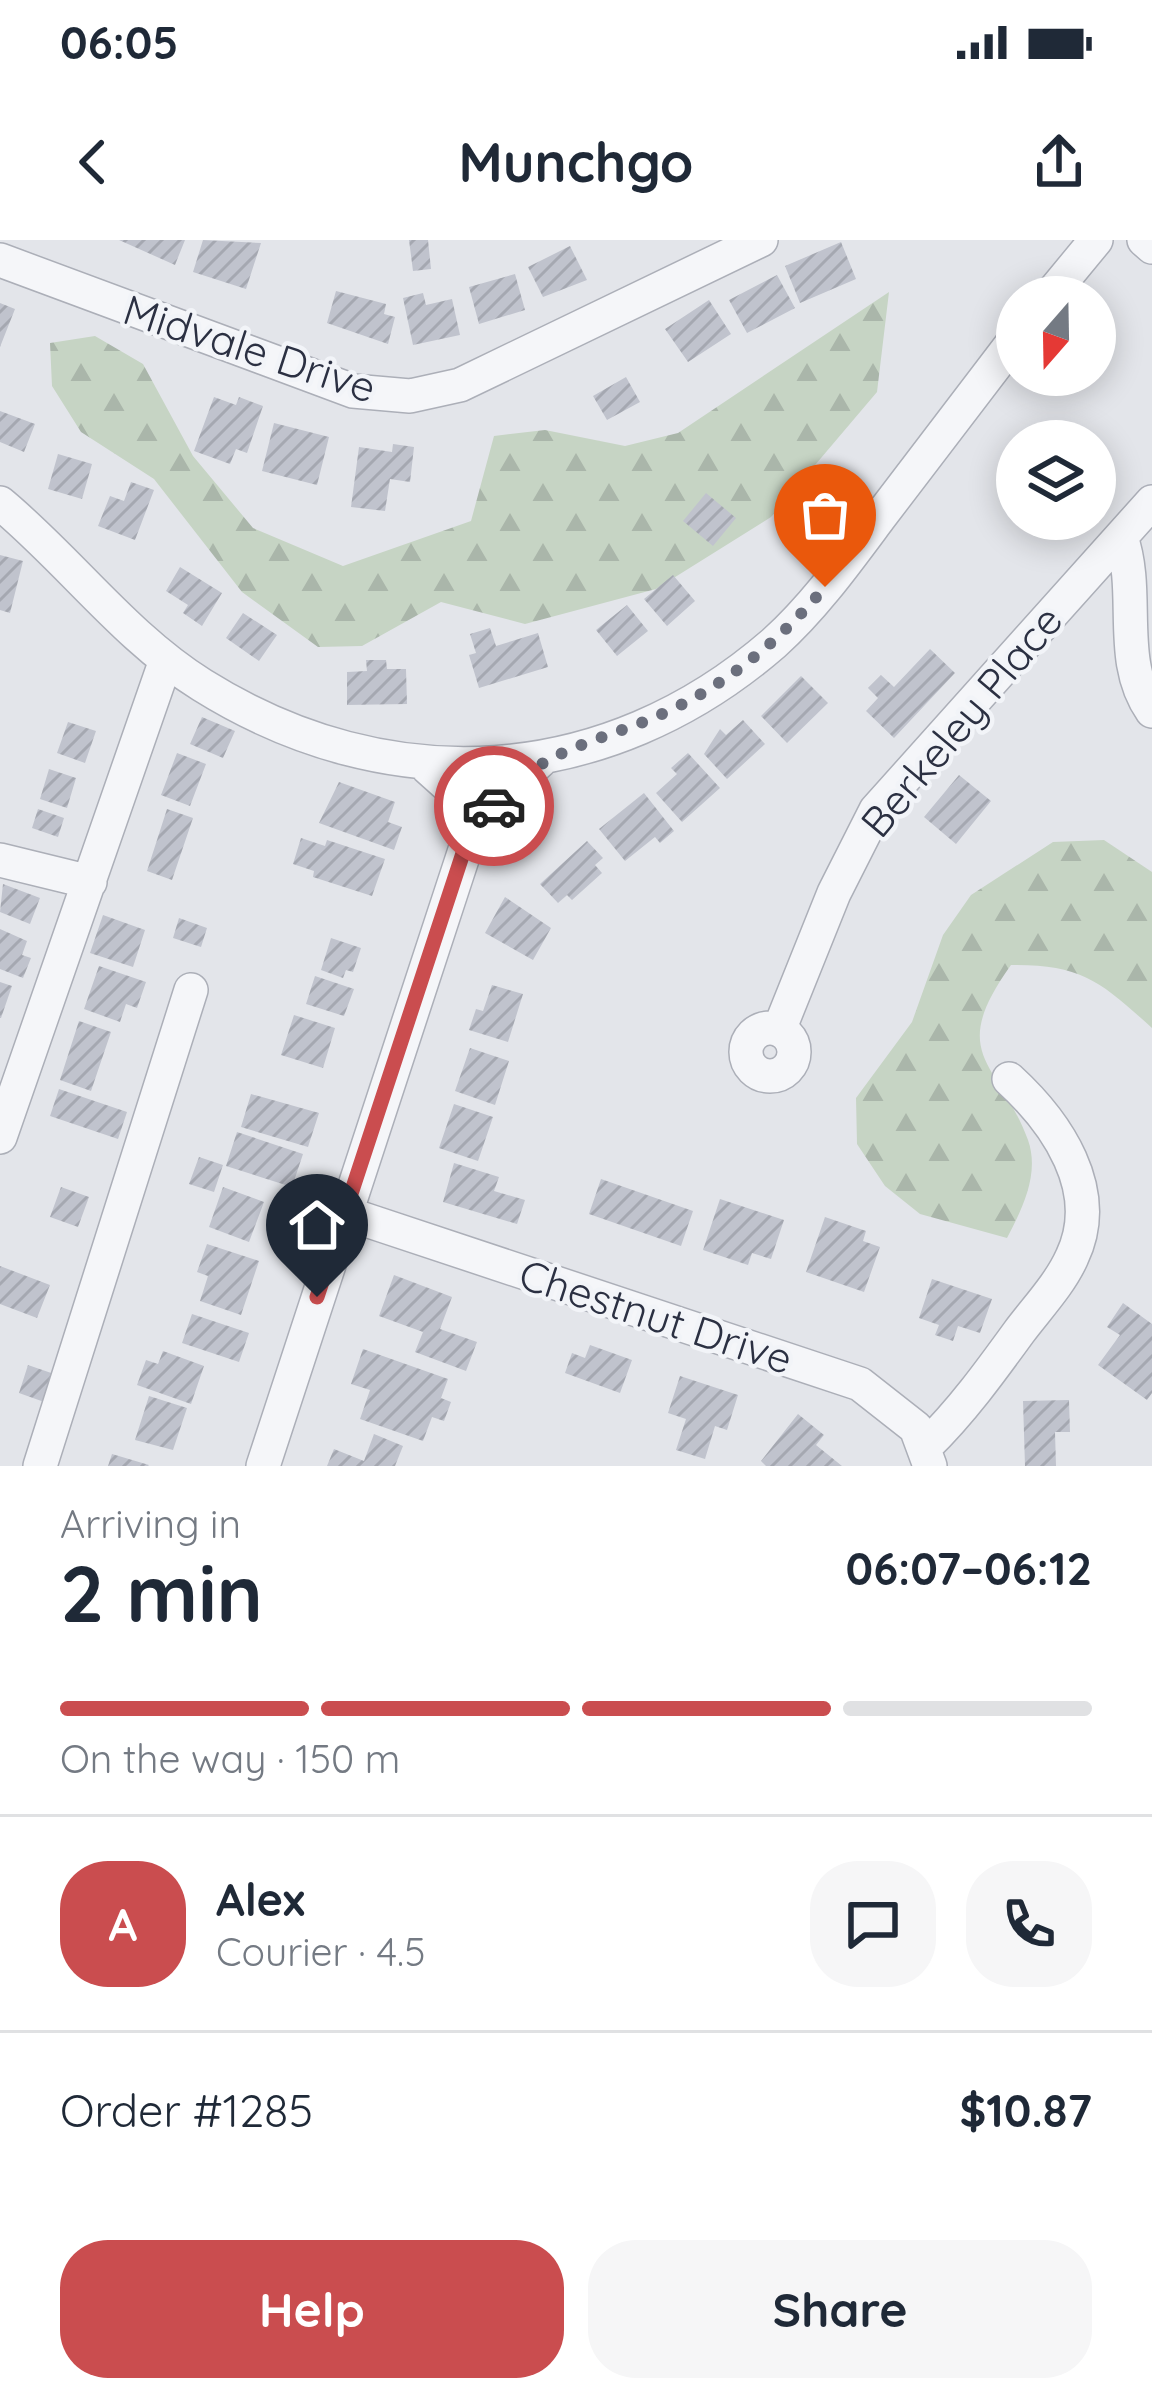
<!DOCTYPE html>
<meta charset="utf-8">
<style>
:root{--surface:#fff;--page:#f6f6f7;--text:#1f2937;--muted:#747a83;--line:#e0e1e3;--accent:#ca4d4f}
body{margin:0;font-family:Quicksand,sans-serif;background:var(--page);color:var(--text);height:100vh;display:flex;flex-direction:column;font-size:45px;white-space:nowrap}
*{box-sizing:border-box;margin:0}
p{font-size:39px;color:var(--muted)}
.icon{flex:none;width:66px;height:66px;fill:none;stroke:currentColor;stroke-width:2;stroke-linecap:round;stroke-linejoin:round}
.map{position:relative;height:1226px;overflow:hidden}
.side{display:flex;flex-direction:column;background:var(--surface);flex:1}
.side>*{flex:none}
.needle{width:78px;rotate:200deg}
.controls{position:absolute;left:996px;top:36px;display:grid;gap:24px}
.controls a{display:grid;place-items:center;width:120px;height:120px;border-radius:50%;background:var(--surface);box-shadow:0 6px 30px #0003;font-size:60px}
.pin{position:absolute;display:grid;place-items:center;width:102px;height:102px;color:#fff;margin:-123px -51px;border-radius:50% 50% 50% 0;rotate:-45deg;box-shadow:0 0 12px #0007}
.pin .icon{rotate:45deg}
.courier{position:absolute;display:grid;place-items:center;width:120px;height:120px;margin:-60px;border:9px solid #ca4d4f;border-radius:50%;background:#fff;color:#222;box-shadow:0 3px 15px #0007}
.summary em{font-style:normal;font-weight:800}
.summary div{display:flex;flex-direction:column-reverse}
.summary{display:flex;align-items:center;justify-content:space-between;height:204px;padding:0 60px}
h1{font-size:78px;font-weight:800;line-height:90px}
.bar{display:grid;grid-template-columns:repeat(4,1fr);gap:18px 12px;align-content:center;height:144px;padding:0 60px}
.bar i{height:15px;border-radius:9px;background:var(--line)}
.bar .current{background:var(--accent)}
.bar p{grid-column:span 4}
.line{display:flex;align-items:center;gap:30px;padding:0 60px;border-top:3px solid var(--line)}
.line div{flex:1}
.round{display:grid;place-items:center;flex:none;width:126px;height:126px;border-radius:48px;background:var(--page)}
.cta{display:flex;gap:24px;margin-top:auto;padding:24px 60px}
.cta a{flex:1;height:138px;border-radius:48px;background:var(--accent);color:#fff;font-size:48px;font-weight:800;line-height:138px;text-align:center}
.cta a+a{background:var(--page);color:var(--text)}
.status{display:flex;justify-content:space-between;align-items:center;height:84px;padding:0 60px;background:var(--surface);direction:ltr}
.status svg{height:33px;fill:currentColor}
header{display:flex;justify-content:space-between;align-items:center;height:156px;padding:0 60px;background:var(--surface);font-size:54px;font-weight:800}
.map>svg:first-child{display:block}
.forest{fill:url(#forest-firs)}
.building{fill:url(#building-hatch)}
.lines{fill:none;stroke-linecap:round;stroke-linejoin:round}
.minor-casing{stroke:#acafb8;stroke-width:36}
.minor{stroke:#f5f6f9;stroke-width:33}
.done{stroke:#6b6f7d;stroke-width:12;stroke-dasharray:0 21.6}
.route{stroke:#ca4d4f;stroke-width:15}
.labels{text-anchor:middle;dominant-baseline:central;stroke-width:9;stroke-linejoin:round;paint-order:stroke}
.street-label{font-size:42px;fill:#2b3042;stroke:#f2f4f8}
</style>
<div class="status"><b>06:05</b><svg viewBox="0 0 49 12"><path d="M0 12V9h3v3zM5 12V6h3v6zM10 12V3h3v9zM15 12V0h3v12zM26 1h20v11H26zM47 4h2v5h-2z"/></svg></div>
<header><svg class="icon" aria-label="back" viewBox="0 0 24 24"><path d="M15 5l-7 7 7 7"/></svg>Munchgo<svg class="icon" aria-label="share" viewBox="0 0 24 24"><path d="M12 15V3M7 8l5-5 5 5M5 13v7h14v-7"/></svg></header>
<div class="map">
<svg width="1152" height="1226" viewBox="0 0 1152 1226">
<defs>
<pattern id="forest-firs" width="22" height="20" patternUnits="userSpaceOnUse" patternTransform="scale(3)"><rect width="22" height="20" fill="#c6d4c4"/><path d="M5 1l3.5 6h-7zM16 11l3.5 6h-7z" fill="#aab6aa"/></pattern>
<pattern id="building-hatch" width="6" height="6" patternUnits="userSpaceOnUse" patternTransform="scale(3)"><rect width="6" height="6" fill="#c0c3cd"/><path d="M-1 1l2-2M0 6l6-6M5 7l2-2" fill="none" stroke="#a5a8b1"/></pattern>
</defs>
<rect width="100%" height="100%" fill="#e3e5ea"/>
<path class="forest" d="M889 52 877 152 771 277 656 349 525 384 441 362 362 406 318 407 242 352 154 239 81 192 52 146 50 103 95 96 143 124 193 216 253 288 343 326 471 281 494 196 545 190 625 206 678 193Z
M1104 600 1152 632V788C1101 742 1082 724 1011 725 946 816 998 820 1028 900 1040 934 1022 969 1007 998L920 974 885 946 857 904 856 858 912 782 943 695 971 655 1053 602Z"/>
<path class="building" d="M119 0H185L175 25Z
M203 0 261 3 246 49 193 32Z
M409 0H428L431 29 413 31Z
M841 2 856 39 800 63 785 26Z
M570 6 587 40 543 57 528 27Z
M515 34 525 70 479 84 469 47Z
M777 35 795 68 747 93 729 60Z
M336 51 386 64 384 74 395 77 388 104 327 83Z
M423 53 426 65 452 59 460 95 413 105 403 58Z
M709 60 731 94 688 122 665 89Z
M0 63 15 69 0 107Z
M626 137 640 162 607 180 593 156Z
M214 157 236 165 239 157 263 166 247 213 236 209 230 224 194 211Z
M0 171 35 184 24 212 0 202Z
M274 183 329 197 317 245 262 231Z
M393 204 414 207 410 242 390 239 385 271 351 267 359 207 392 212Z
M58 214 92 224 82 259 48 249Z
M131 242 154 250 135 300 98 286 110 256 124 261Z
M706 253 736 278 713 306 683 281Z
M0 315 23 321 10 373 0 370Z
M180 327 222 353 202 386 183 373 188 365 166 351Z
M673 335 695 361 667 386 644 359Z
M627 365 648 391 617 416 596 390Z
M243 373 277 395 259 421 226 398Z
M490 388 496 406 538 393 548 427 479 448 469 415 476 413 470 394Z
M930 409 955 433 894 498 866 471 878 458 868 448 881 435 894 447Z
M366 420H386L387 429H406L407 464 347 465V432L367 431Z
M801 436 828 463 787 503 761 476Z
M202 477 235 491 223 518 190 504Z
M743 480 765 504 727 539 704 514 720 489 726 495Z
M68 482 96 491 85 523 57 513Z
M177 513 206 524 190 566 161 555Z
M688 513 720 548 682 582 656 553 677 534 671 528Z
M49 529 76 538 67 568 40 559Z
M959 535 991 561 956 604 924 577Z
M339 542 395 562 388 582 402 587 394 610 319 583Z
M644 553 674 591 660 603 655 597 625 621 599 589Z
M38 569 64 578 58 597 32 588Z
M167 569 193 578 172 640 147 631Z
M301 598 325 606 327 600 385 619 372 656 313 637 314 631 293 624Z
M587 601 603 618 595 625 602 633 572 660 567 655 558 663 540 644Z
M3 644 40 658 30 684 0 672Z
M505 657 551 688 533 720 485 693Z
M103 675 145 690 133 727 90 713Z
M179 678 207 688 201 707 173 698Z
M0 689 27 701 22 715 31 718 23 738 0 729Z
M331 698 361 708 353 732 346 730 343 738 321 730Z
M99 726 146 742 137 768 126 764 120 782 84 769Z
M315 736 354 749 344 776 306 764Z
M0 742 12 746 1 778H0Z
M492 745 523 754 508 802 469 790 476 769 483 771Z
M294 775 335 788 323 828 281 815Z
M79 781 111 792 91 851 60 840Z
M470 808 509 821 495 865 455 851Z
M59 849 127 872 118 899 50 876Z
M251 854 319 873 308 907 241 887Z
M454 864 493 877 478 921 439 908Z
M237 892 303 914 292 947 226 926Z
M199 917 223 925 214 952 189 944Z
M454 923 499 937 494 951 525 960 517 984 443 962Z
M601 939 693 971 681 1006 589 974Z
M61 947 89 957 78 987 50 977Z
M223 947 264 962 249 1002 209 987Z
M720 959 784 980 771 1019 752 1013 748 1025 703 1010Z
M825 977 866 991 863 1001 880 1007 864 1052 806 1032Z
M207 1004 259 1021 241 1075 200 1061 208 1036 197 1032Z
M0 1026 50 1045 37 1078 0 1064Z
M394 1035 452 1057 440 1089 477 1102 466 1131 415 1112 423 1092 379 1076Z
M932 1039 992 1059 980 1093 958 1086 953 1101 935 1095 939 1085 919 1078Z
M1123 1063 1152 1084V1153L1147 1160 1098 1125 1120 1095 1107 1087Z
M192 1074 249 1093 239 1122 182 1103Z
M590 1105 632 1120 620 1153 565 1133 572 1113 585 1118Z
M363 1109 448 1139 441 1158 451 1162 444 1181 432 1177 423 1201 360 1179 370 1150 351 1144Z
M163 1111 204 1126 191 1164 137 1145 146 1120 158 1124Z
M28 1125 57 1135 47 1163 19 1153Z
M680 1136 738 1155 727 1190 715 1186 705 1219 676 1210 686 1179 668 1173Z
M149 1156 187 1168 173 1210 135 1200Z
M1069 1160 1070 1192H1055L1056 1226H1025L1023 1161Z
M798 1174 824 1195 816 1205 842 1226H766L761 1221Z
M374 1194 403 1206 395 1226H327L334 1209 364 1221Z
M112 1214 149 1225 148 1226H108Z"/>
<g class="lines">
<defs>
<path id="minor" d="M1144 0 1152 7
M0 20 353 151 410 156 460 145 761 0
M1049 57 1096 0
M0 263C69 320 125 397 202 445 389 562 606 549 774 403 814 367 847 321 879 278 925 218 971 158 1017 97
M1121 297C1141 354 1116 420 1152 471
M427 527 456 553 467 604
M0 620 90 642
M746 812a24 24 0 1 1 48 0a24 24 0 1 1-48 0Z
M779 790 834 653 876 570 1152 262
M0 897 166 420
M345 973 860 1144 916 1188 930 1226
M926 1206C961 1172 990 1132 1019 1092 1037 1068 1060 1044 1072 1017 1104 950 1056 882 1009 839
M40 1226 191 750
M263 1226 467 604 503 555 541 520"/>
</defs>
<use href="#minor" class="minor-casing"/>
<use href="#minor" class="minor"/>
</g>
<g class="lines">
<path class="done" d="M494 566C543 506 597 504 664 473 728 444 779 401 825 347"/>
<path class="route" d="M317 1057 466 604 494 566"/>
</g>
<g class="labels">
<g class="street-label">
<text transform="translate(250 108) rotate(18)">Midvale Drive</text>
<text transform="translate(961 481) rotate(-50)">Berkeley Place</text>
<text transform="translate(656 1076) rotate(18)">Chestnut Drive</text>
</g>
</g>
</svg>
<div class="controls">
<a><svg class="needle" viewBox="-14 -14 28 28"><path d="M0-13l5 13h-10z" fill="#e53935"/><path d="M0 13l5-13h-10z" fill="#747a83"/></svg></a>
<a><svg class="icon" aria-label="layers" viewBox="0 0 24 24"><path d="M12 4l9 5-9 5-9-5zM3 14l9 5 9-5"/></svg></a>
</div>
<div class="pin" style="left:825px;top:347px;background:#ea580c"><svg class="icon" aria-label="bag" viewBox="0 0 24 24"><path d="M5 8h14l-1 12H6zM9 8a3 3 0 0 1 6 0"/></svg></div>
<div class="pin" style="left:317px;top:1057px;background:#1f2937"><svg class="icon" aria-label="home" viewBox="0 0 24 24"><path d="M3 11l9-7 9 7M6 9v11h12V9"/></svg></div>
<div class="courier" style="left:494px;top:566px"><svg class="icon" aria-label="car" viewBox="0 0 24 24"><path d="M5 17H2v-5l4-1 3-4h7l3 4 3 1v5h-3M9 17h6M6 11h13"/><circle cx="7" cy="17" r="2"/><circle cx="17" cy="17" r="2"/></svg></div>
</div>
<section class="side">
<div class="summary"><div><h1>2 min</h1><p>Arriving in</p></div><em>06:07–06:12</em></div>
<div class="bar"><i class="current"></i><i class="current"></i><i class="current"></i><i></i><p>On the way · 150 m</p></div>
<div class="line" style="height:216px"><b class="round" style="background:var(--accent);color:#fff">A</b><div><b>Alex</b><p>Courier · 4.5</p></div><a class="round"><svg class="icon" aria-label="chat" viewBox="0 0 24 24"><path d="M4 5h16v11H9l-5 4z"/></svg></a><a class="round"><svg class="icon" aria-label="phone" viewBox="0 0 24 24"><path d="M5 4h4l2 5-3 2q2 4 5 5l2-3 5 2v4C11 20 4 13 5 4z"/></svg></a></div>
<div class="line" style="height:156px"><div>Order #1285</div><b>$10.87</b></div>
<div class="cta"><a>Help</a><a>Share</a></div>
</section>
